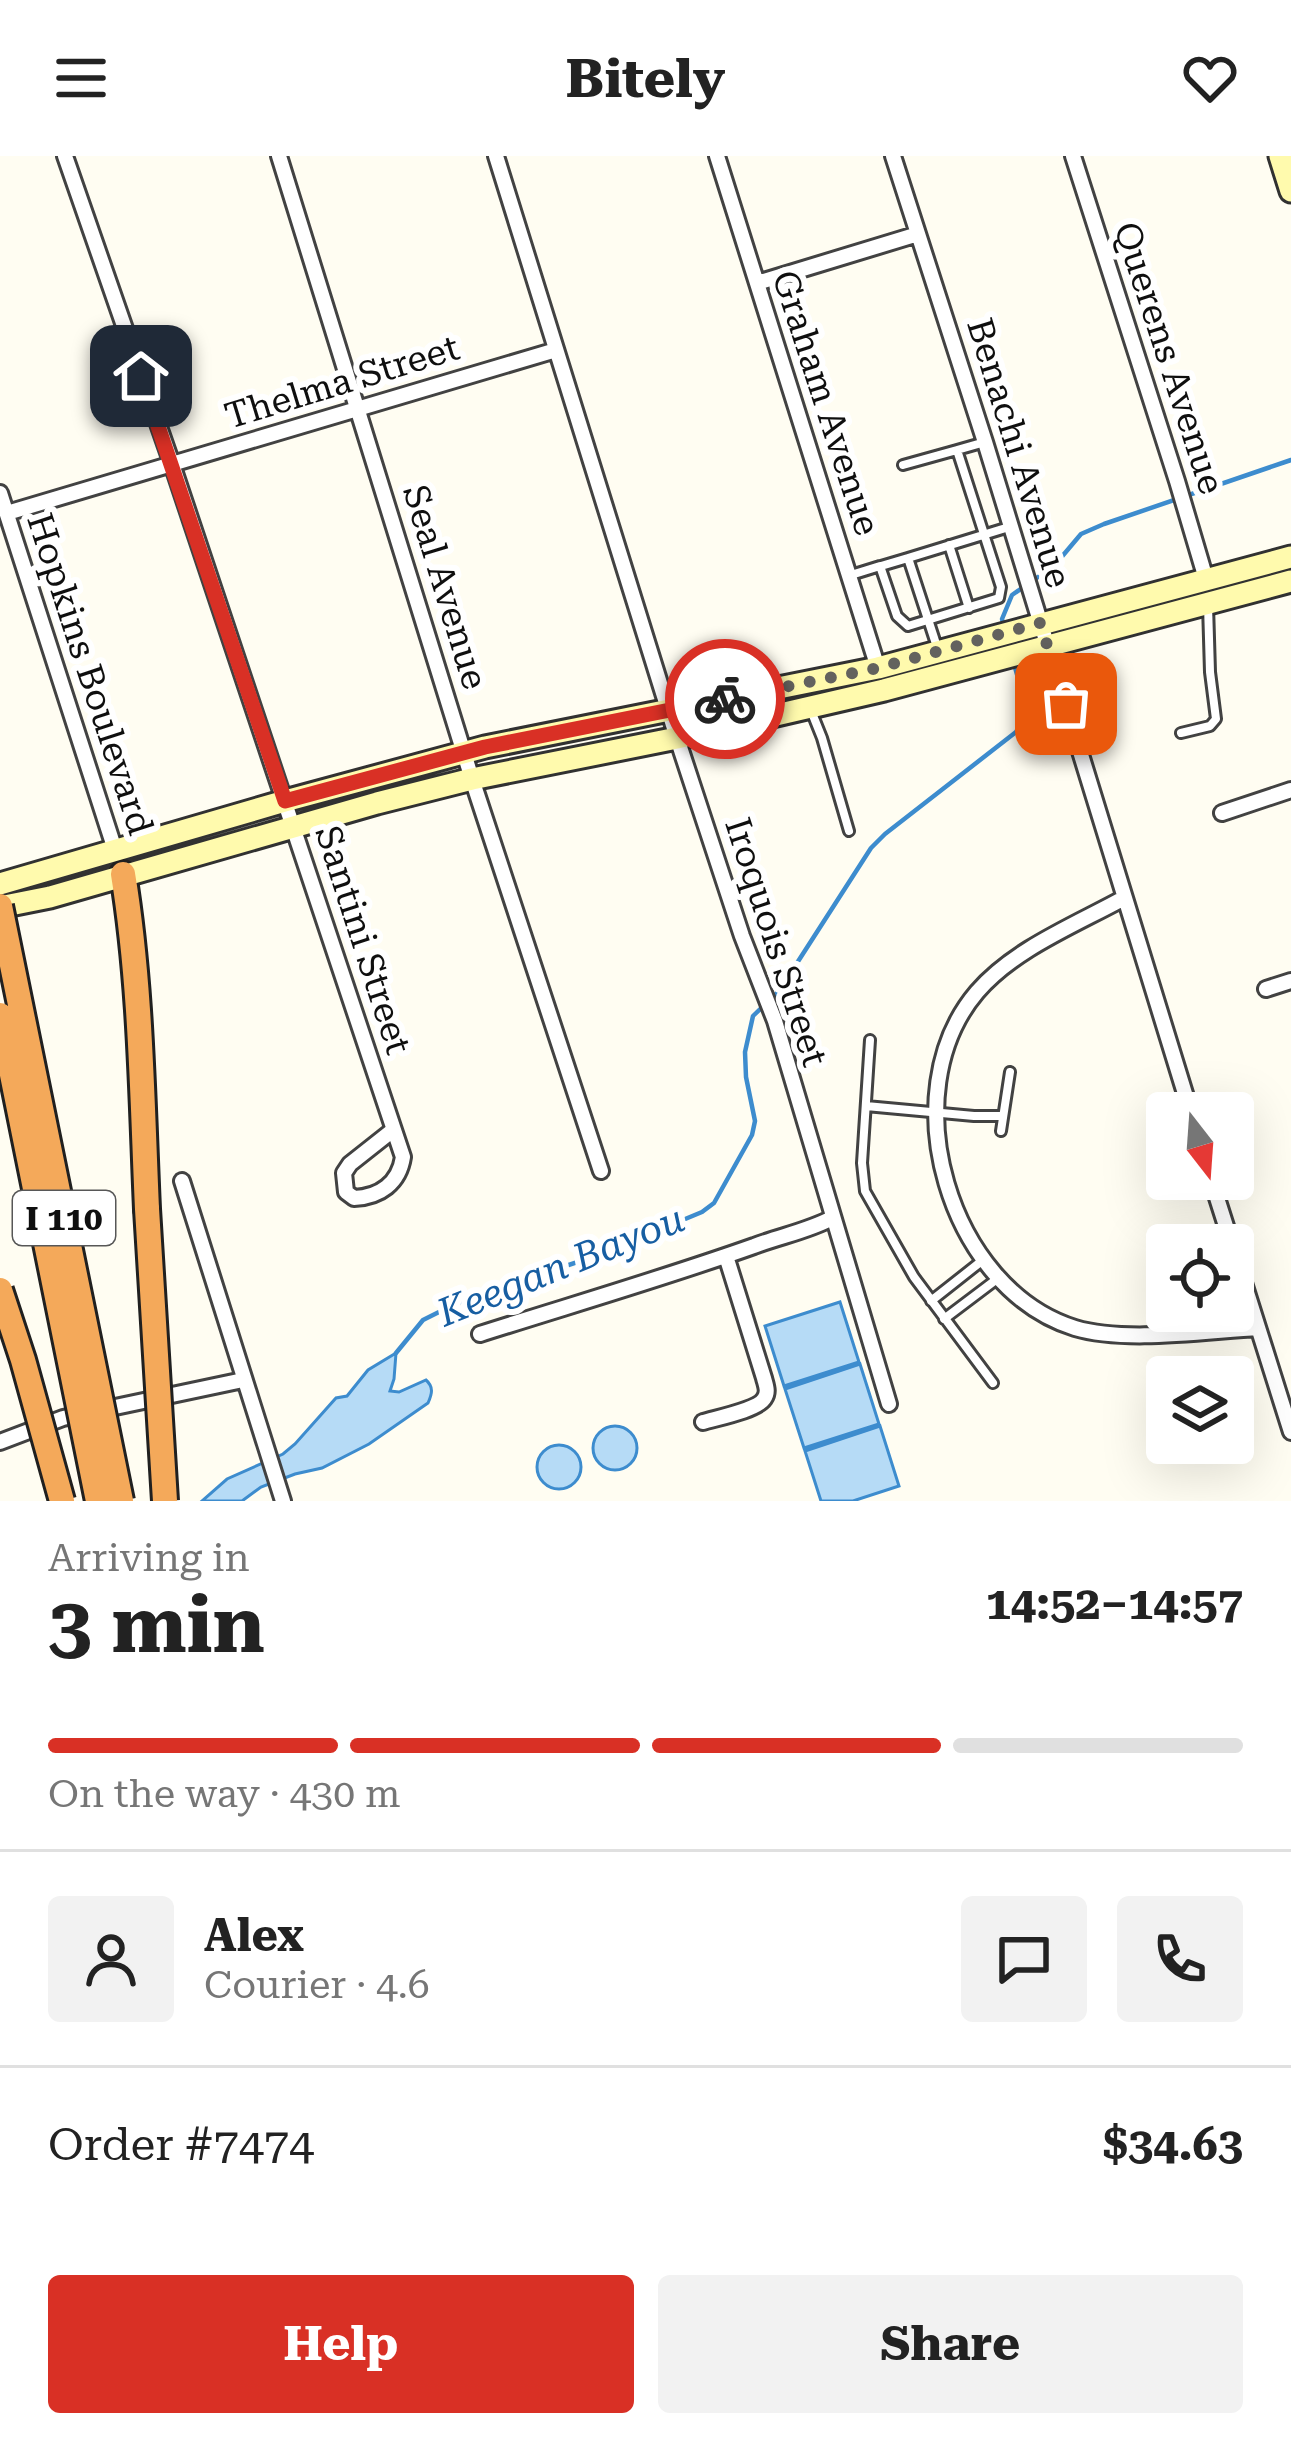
<!DOCTYPE html>
<meta charset="utf-8">
<style>
:root{--surface:#fff;--page:#f2f2f2;--text:#222;--muted:#767676;--line:#e0e0e0;--accent:#d93025}
body{margin:0;font-family:"Roboto Serif",serif;background:var(--page);color:var(--text);height:100vh;display:flex;flex-direction:column;font-size:45px;white-space:nowrap}
*{box-sizing:border-box;margin:0}
p{font-size:39px;color:var(--muted)}
.icon{flex:none;width:66px;height:66px;fill:none;stroke:currentColor;stroke-width:2;stroke-linecap:round;stroke-linejoin:round}
.map{position:relative;height:1345px;overflow:hidden}
.side{display:flex;flex-direction:column;background:var(--surface);flex:1}
.side>*{flex:none}
.needle{width:78px;rotate:163deg}
.controls{position:absolute;left:1146px;top:936px;display:grid;gap:24px}
.controls a{display:grid;place-items:center;width:108px;height:108px;border-radius:12px;background:var(--surface);box-shadow:0 12px 48px #0002;font-size:60px}
.pin{position:absolute;display:grid;place-items:center;width:102px;height:102px;color:#fff;margin:-51px;border-radius:24px;box-shadow:0 6px 18px #0006}
.courier{position:absolute;display:grid;place-items:center;width:120px;height:120px;margin:-60px;border:9px solid #d93025;border-radius:50%;background:#fff;color:#222;box-shadow:0 3px 15px #0007}
.headline em{font-style:normal;font-weight:700}
.headline div{display:flex;flex-direction:column-reverse}
.headline{display:flex;align-items:center;justify-content:space-between;height:204px;padding:0 48px}
h1{font-size:78px;font-weight:700;line-height:90px}
.bar{display:grid;grid-template-columns:repeat(4,1fr);gap:18px 12px;align-content:center;height:144px;padding:0 48px}
.bar i{height:15px;border-radius:9px;background:var(--line)}
.bar .on{background:var(--accent)}
.bar p{grid-column:span 4}
.line{display:flex;align-items:center;gap:30px;padding:0 48px;border-top:3px solid var(--line)}
.line div{flex:1}
.round{display:grid;place-items:center;flex:none;width:126px;height:126px;border-radius:12px;background:var(--page)}
.cta{display:flex;gap:24px;margin-top:auto;padding:24px 48px}
.cta a{flex:1;height:138px;border-radius:12px;background:var(--accent);color:#fff;font-size:48px;font-weight:700;line-height:138px;text-align:center}
.cta a+a{background:var(--page);color:var(--text)}
header{display:flex;justify-content:space-between;align-items:center;height:156px;padding:0 48px;background:var(--surface);font-size:54px;font-weight:700}
.map>svg:first-child{display:block}
.water{fill:#b6dbf6;stroke:#3d8cce;stroke-width:3}
.lines{fill:none;stroke-linecap:round;stroke-linejoin:round}
.stream{stroke:#3d8cce;stroke-width:4.5}
.service-casing{stroke:#424242;stroke-width:14}
.minor-casing{stroke:#424242;stroke-width:20}
.secondary-casing{stroke:#313131;stroke-width:27}
.motorway-casing{stroke:#202020;stroke-width:30}
.service{stroke:#fff;stroke-width:8}
.minor{stroke:#fff;stroke-width:14}
.secondary{stroke:#fffaad;stroke-width:21}
.motorway{stroke:#f4a95a;stroke-width:24}
.motorway-bridge-casing{stroke:#202020;stroke-width:30;stroke-linecap:butt}
.motorway-bridge{stroke:#f4a95a;stroke-width:24}
.done{stroke:#63625e;stroke-width:12;stroke-dasharray:0 21.6}
.route{stroke:#d93025;stroke-width:15}
.labels{text-anchor:middle;dominant-baseline:central;stroke-width:12;stroke-linejoin:round;paint-order:stroke}
.shield{fill:#fff;stroke:#575757;stroke-width:3}
.shield-label{font-size:33px;font-weight:bold;fill:#0f0f0f}
.street-label{font-size:36px;fill:#0f0f0f;stroke:#fff}
.water-label{font-size:39px;font-style:italic;fill:#175ea2;stroke:#fff}
</style>
<header><svg class="icon" aria-label="menu" viewBox="0 0 24 24"><path d="M4 6h16M4 12h16M4 18h16"/></svg>Bitely<svg class="icon" aria-label="heart" viewBox="0 0 24 24"><path d="M12 20l-8-8c-3-5 5-10 8-4 3-6 11-1 8 4z"/></svg></header>
<div class="map">
<svg width="1291" height="1345" viewBox="0 0 1291 1345">
<rect width="100%" height="100%" fill="#fffdf2"/>
<path class="water" d="M840 1146 859 1206 784 1230 765 1170Z
M396 1197 394 1223 390 1235 399 1236 426 1224C434 1231 432 1238 428 1247L369 1288 322 1312 295 1318 261 1331 242 1345H202L227 1323 283 1298 295 1288 336 1242 347 1240 368 1214Z
M860 1208 879 1268 804 1292 785 1233Z
M880 1270 899 1330 853 1345H821L805 1295Z
M593 1292a22 22 0 1 1 44 0a22 22 0 1 1-44 0Z
M537 1311a22 22 0 1 1 44 0a22 22 0 1 1-44 0Z"/>
<g class="lines">
<path class="stream" d="M1004 470 1002 463 1012 439 1054 410 1081 378 1104 368 1291 304
M396 1197 423 1164 457 1147 601 1098 702 1056 714 1047 752 979 755 965 746 921 745 896 753 860 779 835 871 692 885 678 1016 576C1031 554 1019 528 1013 504"/>
<defs>
<path id="service" d="M903 309 957 294
M949 389 969 452
M881 410 908 402
M851 419 880 410 897 460 908 470 999 442 1001 431 957 294 985 286
M938 494 908 402 1009 371
M810 552 822 582 849 675
M1181 577 1210 570 1216 563 1210 516 1208 449
M870 884 862 1007 865 1035 914 1121 993 1227
M866 950 974 960H1001
M1001 975 1010 916
M931 1145 983 1104
M944 1163 997 1123"/>
<path id="minor" d="M65 0 172 308 403 1001C399 1027 380 1041 354 1042L346 1036 344 1017 350 1008 393 974
M279 0 472 623 601 1015
M496 0 677 582 742 780 775 865 889 1248
M717 0 878 512
M893 0 985 286 1191 957
M1073 0 1177 325 1206 423
M757 127 918 78
M0 337 116 697
M7 357 556 194
M1222 657 1291 634
M1124 742C1075 769 1014 793 977 836 891 937 949 1133 1075 1172 1125 1187 1205 1175 1258 1172
M1266 833 1291 825
M1211 1023 1232 1089
M182 1025 283 1345
M1233 1092 1291 1276
M480 1178C571 1149 664 1122 754 1090 780 1080 808 1075 832 1062
M703 1266C716 1262 757 1254 764 1243 769 1236 766 1230 764 1222L726 1100
M0 1286 63 1262 243 1224"/>
<path id="secondary" d="M1280 0 1291 35
M0 728 285 645 485 591 878 512 1291 401
M0 751 50 741 377 647 472 623 677 582 884 534 1291 425"/>
<path id="motorway" d="M123 718C141 828 142 941 147 1053"/>
</defs>
<use href="#service" class="service-casing"/>
<use href="#minor" class="minor-casing"/>
<use href="#secondary" class="secondary-casing"/>
<use href="#motorway" class="motorway-casing"/>
<use href="#service" class="service"/>
<use href="#minor" class="minor"/>
<use href="#secondary" class="secondary"/>
<use href="#motorway" class="motorway"/>
<defs>
<path id="motorway-bridge" d="M0 750 121 1345
M0 859 98 1345
M147 1053 165 1345
M0 1134 23 1204 62 1345"/>
</defs>
<use href="#motorway-bridge" class="motorway-bridge-casing"/>
<use href="#motorway-bridge" class="motorway-bridge"/>
</g>
<g class="lines">
<path class="done" d="M725 543 878 512 1040 467 1066 548"/>
<path class="route" d="M141 220 285 645 485 591 725 543"/>
</g>
<g class="labels">
<rect class="shield" x="13" y="1035" width="102" height="54" rx="9"/>
<g class="shield-label">
<text x="64" y="1062">I 110</text>
</g>
<g class="street-label">
<text transform="translate(1169 202) rotate(72)">Querens Avenue</text>
<text transform="translate(342 226) rotate(-17)">Thelma Street</text>
<text transform="translate(826 247) rotate(72)">Graham Avenue</text>
<text transform="translate(1019 297) rotate(73)">Benachi Avenue</text>
<text transform="translate(445 431) rotate(73)">Seal Avenue</text>
<text transform="translate(90 518) rotate(72)">Hopkins Boulevard</text>
<text transform="translate(363 784) rotate(72)">Santini Street</text>
<text transform="translate(776 786) rotate(72)">Iroquois Street</text>
</g>
<g class="water-label">
<text transform="translate(561 1110) rotate(-22)">Keegan Bayou</text>
</g>
</g>
</svg>
<div class="controls">
<a><svg class="needle" viewBox="-14 -14 28 28"><path d="M0-13l5 13h-10z" fill="#e53935"/><path d="M0 13l5-13h-10z" fill="#767676"/></svg></a>
<a><svg class="icon" aria-label="locate" viewBox="0 0 24 24"><circle cx="12" cy="12" r="6"/><path d="M12 2v4M12 18v4M2 12h4M18 12h4"/></svg></a>
<a><svg class="icon" aria-label="layers" viewBox="0 0 24 24"><path d="M12 4l9 5-9 5-9-5zM3 14l9 5 9-5"/></svg></a>
</div>
<div class="pin" style="left:1066px;top:548px;background:#ea580c"><svg class="icon" aria-label="bag" viewBox="0 0 24 24"><path d="M5 8h14l-1 12H6zM9 8a3 3 0 0 1 6 0"/></svg></div>
<div class="pin" style="left:141px;top:220px;background:#1f2937"><svg class="icon" aria-label="home" viewBox="0 0 24 24"><path d="M3 11l9-7 9 7M6 9v11h12V9"/></svg></div>
<div class="courier" style="left:725px;top:543px"><svg class="icon" aria-label="bike" viewBox="0 0 24 24"><circle cx="6" cy="16" r="4"/><circle cx="18" cy="16" r="4"/><path d="M6 16l4-8h5l3 8M10 8l3 8H6M13 5h3"/></svg></div>
</div>
<section class="side">
<div class="headline"><div><h1>3 min</h1><p>Arriving in</p></div><em>14:52–14:57</em></div>
<div class="bar"><i class="on"></i><i class="on"></i><i class="on"></i><i></i><p>On the way · 430 m</p></div>
<div class="line" style="height:216px"><a class="round"><svg class="icon" aria-label="person" viewBox="0 0 24 24"><circle cx="12" cy="8" r="4"/><path d="M4 21q1-7 8-7t8 7"/></svg></a><div><b>Alex</b><p>Courier · 4.6</p></div><a class="round"><svg class="icon" aria-label="chat" viewBox="0 0 24 24"><path d="M4 5h16v11H9l-5 4z"/></svg></a><a class="round"><svg class="icon" aria-label="phone" viewBox="0 0 24 24"><path d="M5 4h4l2 5-3 2q2 4 5 5l2-3 5 2v4C11 20 4 13 5 4z"/></svg></a></div>
<div class="line" style="height:156px"><div>Order #7474</div><b>$34.63</b></div>
<div class="cta"><a>Help</a><a>Share</a></div>
</section>
